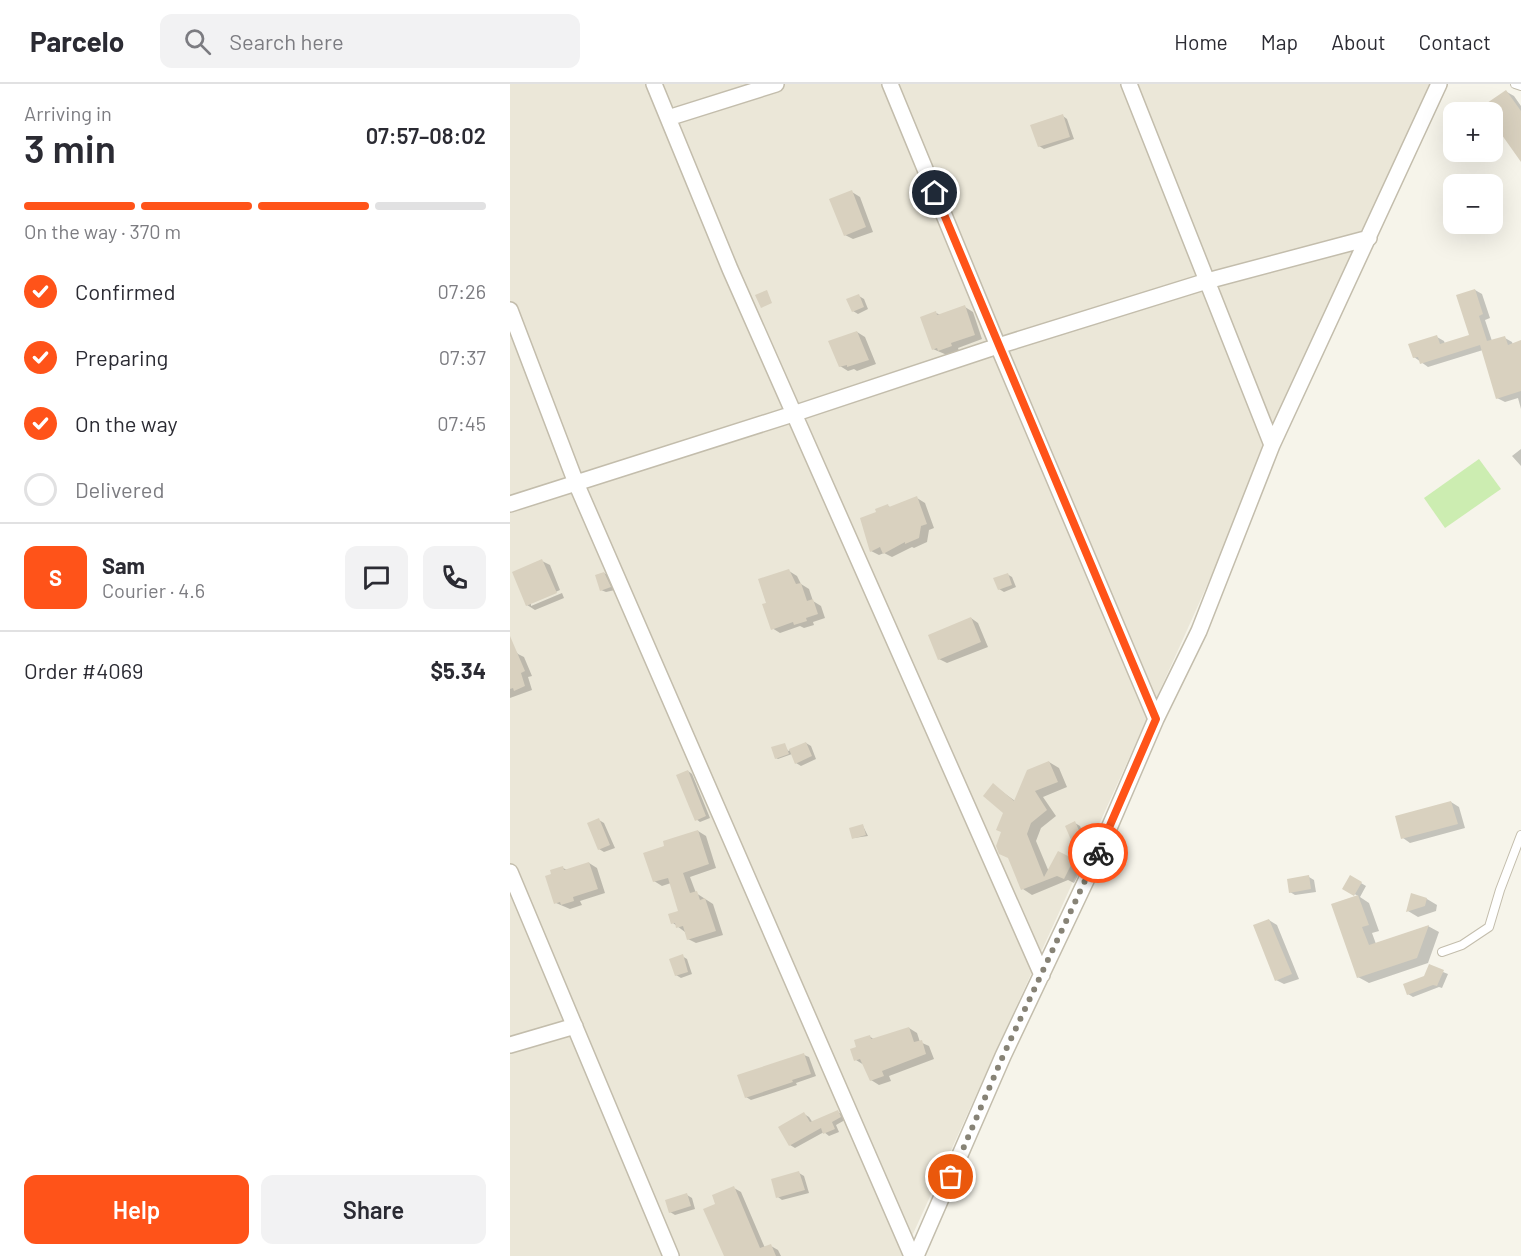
<!DOCTYPE html>
<meta charset="utf-8">
<style>
:root{--surface:#fff;--page:#f2f2f3;--text:#2b2b33;--muted:#7c7c81;--line:#e1e1e2;--accent:#ff5319}
body{margin:0;font-family:Barlow,sans-serif;background:var(--page);color:var(--text);height:100vh;display:flex;flex-direction:column;font-size:22px;white-space:nowrap}
*{box-sizing:border-box;margin:0}
p{font-size:20px;color:var(--muted)}
.icon{flex:none;width:33px;height:33px;fill:none;stroke:currentColor;stroke-width:2;stroke-linecap:round;stroke-linejoin:round}
.map{position:relative;flex:1;overflow:hidden}
.details{display:flex;flex-direction:column;background:var(--surface);width:510px}
.details>*{flex:none}
.buttons{position:absolute;left:933px;top:18px;display:grid;gap:12px}
.buttons a{display:grid;place-items:center;width:60px;height:60px;border-radius:12px;background:var(--surface);box-shadow:0 6px 24px #0002;font-size:30px}
.pin{position:absolute;display:grid;place-items:center;width:51px;height:51px;color:#fff;margin:-26px;border:3px solid #fff;border-radius:50%;box-shadow:0 2px 6px #0007}
.courier{position:absolute;display:grid;place-items:center;width:60px;height:60px;margin:-30px;border:4px solid #ff5319;border-radius:50%;background:#fff;color:#222;box-shadow:0 2px 8px #0007}
.headline em{font-style:normal;font-weight:600}
.headline div{display:flex;flex-direction:column-reverse}
.headline{display:flex;align-items:center;justify-content:space-between;height:102px;padding:0 24px}
h1{font-size:39px;font-weight:600;line-height:45px}
.bar{display:grid;grid-template-columns:repeat(4,1fr);gap:9px 6px;align-content:center;height:72px;padding:0 24px}
.bar i{height:8px;border-radius:4px;background:var(--line)}
.bar .active{background:var(--accent)}
.bar p{grid-column:span 4}
.line{display:flex;align-items:center;gap:15px;padding:0 24px;border-top:2px solid var(--line)}
.line div{flex:1}
.round{display:grid;place-items:center;flex:none;width:63px;height:63px;border-radius:12px;background:var(--page)}
ol{padding:0 24px;list-style:none}
li{display:flex;align-items:center;gap:18px;height:66px}
li p{margin-inline-start:auto}
li .icon{padding:6px;border-radius:50%;background:var(--accent);color:#fff;stroke-width:4}
li:last-child{color:var(--muted)}
li i{width:33px;height:33px;border:3px solid var(--line);border-radius:50%}
.cta{display:flex;gap:12px;margin-top:auto;padding:12px 24px}
.cta a{flex:1;height:69px;border-radius:12px;background:var(--accent);color:#fff;font-size:24px;font-weight:600;line-height:69px;text-align:center}
.cta a+a{background:var(--page);color:var(--text)}
header{display:flex;align-items:center;gap:36px;box-sizing:border-box;height:84px;padding:0 30px;background:var(--surface);border-bottom:2px solid var(--line)}
header strong{font-size:28px}
nav{display:flex;gap:33px;margin-inline-start:auto;font-size:21px}
.search{width:420px;height:54px;background:var(--page);display:flex;align-items:center;gap:15px;box-sizing:border-box;padding:0 21px;border-radius:12px;color:var(--muted);font-size:22px}
main{display:flex;flex:1;min-height:0}
.map>svg:first-child{display:block}
.residential{fill:#ebe7d8}
.green{fill:#ccedb1}
.shadow{fill:#0003}
.building{fill:#d9d1bf}
.lines{fill:none;stroke-linecap:round;stroke-linejoin:round}
.lane-casing{stroke:#c3bdac;stroke-width:10}
.street-casing{stroke:#c3bdac;stroke-width:18}
.lane{stroke:#fff;stroke-width:8}
.street{stroke:#fff;stroke-width:15}
.done{stroke:#878376;stroke-width:6;stroke-dasharray:0 10.8}
.route{stroke:#ff5319;stroke-width:8}
</style>
<header>
<strong>Parcelo</strong>
<div class="search"><svg class="icon" aria-label="search" viewBox="0 0 24 24"><circle cx="10" cy="10" r="6"/><path d="M15 15l6 6"/></svg>Search here</div>
<nav><a>Home</a><a>Map</a><a>About</a><a>Contact</a></nav>
</header>
<main>
<section class="details">
<div class="headline"><div><h1>3 min</h1><p>Arriving in</p></div><em>07:57–08:02</em></div>
<div class="bar"><i class="active"></i><i class="active"></i><i class="active"></i><i></i><p>On the way · 370 m</p></div>
<ol>
<li><svg class="icon" aria-label="check" viewBox="0 0 24 24"><path d="M5 12l5 5 9-10"/></svg>Confirmed<p>07:26</p></li>
<li><svg class="icon" aria-label="check" viewBox="0 0 24 24"><path d="M5 12l5 5 9-10"/></svg>Preparing<p>07:37</p></li>
<li><svg class="icon" aria-label="check" viewBox="0 0 24 24"><path d="M5 12l5 5 9-10"/></svg>On the way<p>07:45</p></li>
<li><i></i>Delivered</li>
</ol>
<div class="line" style="height:108px"><b class="round" style="background:var(--accent);color:#fff">S</b><div><b>Sam</b><p>Courier · 4.6</p></div><a class="round"><svg class="icon" aria-label="chat" viewBox="0 0 24 24"><path d="M4 5h16v11H9l-5 4z"/></svg></a><a class="round"><svg class="icon" aria-label="phone" viewBox="0 0 24 24"><path d="M5 4h4l2 5-3 2q2 4 5 5l2-3 5 2v4C11 20 4 13 5 4z"/></svg></a></div>
<div class="line" style="height:78px"><div>Order #4069</div><b>$5.34</b></div>
<div class="cta"><a>Help</a><a>Share</a></div>
</section>
<div class="map">
<svg width="1011" height="1172" viewBox="0 0 1011 1172">
<rect width="100%" height="100%" fill="#f6f4ea"/>
<path class="residential" d="M0 0H922L660 584 393 1172H0Z"/>
<path class="green" d="M969 375 991 405 935 444 914 414Z"/>
<path class="shadow" d="M997 8 1004 12 1011 22V76L982 28H978L975 23Z
M553 32 557 35 564 55 534 65 529 62Z
M342 108 350 113 363 148 343 155 335 151Z
M965 206 972 210 980 234 975 236 982 257 995 254 1002 258 1003 261 1011 258V325L1008 314 995 318 987 314 973 266 918 283 904 273 927 253 934 257 935 260 960 252Z
M349 212 354 215 358 225 348 230 343 227Z
M455 223 463 228 472 255 448 264 449 267 437 271 423 265 426 229 431 231Z
M347 248 355 253 366 280 347 287 344 285 338 287 330 282Z
M1011 365V382L1002 372Z
M407 414 415 419 424 444 419 446 417 458 404 464 402 463 382 473 374 469 369 471 361 467 368 429 378 422 382 424Z
M32 477 40 481 50 506 21 519V522L52 509 54 514 25 526 17 521Z
M279 487 287 492 291 500 299 505 303 517 311 522 315 534 303 538 304 541 294 544 290 542 270 549 262 544 258 520Z
M94 489 99 492 105 506 96 508 91 506Z
M497 490 502 493 506 503 494 508 489 505Z
M461 534 468 539 478 563 437 579 429 575Z
M0 560 8 570 14 573 22 592 18 593 22 606 0 614Z
M296 659 301 662 306 675 291 682 286 679 282 670 268 675 266 674 274 660 278 667Z
M539 678 549 684 557 703 533 713 546 732 531 744 526 757 539 788 549 769 573 782 564 799 558 796 522 811 513 805 493 748 495 728 483 701 505 717Z
M178 687 182 690 200 734 190 738 186 735Z
M941 718 949 723 955 744 900 759 893 754Z
M89 736 94 739 105 764 94 768 89 765Z
M565 739 570 742 579 764 571 767 566 764Z
M353 742 358 752 344 754Z
M188 747 196 752 206 784 180 793 186 809 203 820 213 851 186 859 178 855 175 848 163 839 170 828 161 799 152 802 144 797Z
M79 779 87 784 95 809 70 817 72 821 60 825 46 819 53 784 57 786Z
M799 793 804 796 806 808 785 811 780 808Z
M841 793 856 802 850 813 859 819 869 847 862 849 866 860 918 842 929 848 918 879 859 899 848 893V812L834 804Z
M902 811 917 815 927 821 926 827 908 833 898 827Z
M759 836 767 841 789 895 774 900 766 896Z
M172 872 177 875 182 890 171 894 166 891Z
M933 888 938 890 932 904 929 903 903 913 898 910Z
M399 944 407 949 410 958 419 962 424 975 379 992 381 997 369 1001 361 996 354 981 346 976 347 964 359 952 365 956Z
M294 971 299 973 306 992 286 999 287 1001 241 1016 236 1013Z
M328 1028 333 1031 335 1036 326 1041 329 1048 319 1052 314 1048 285 1064 280 1061 294 1030 299 1033 303 1039Z
M289 1089 294 1092 299 1109 272 1116 268 1113Z
M224 1104 231 1108 255 1164 261 1162 268 1166 271 1172H219L207 1121Z
M177 1111 182 1114 185 1125 165 1131 160 1128Z"/>
<path class="building" d="M996 6 1011 27V78L982 37V28H964Z
M553 30 560 53 528 63 520 41Z
M342 106 356 143 334 152 319 115Z
M965 205 973 230 969 232 977 257 995 252 998 261 1011 256V307L986 315 970 261 910 280 908 273 903 274 898 260 927 251 930 260 959 251 946 211Z
M257 206 262 219 251 224 245 211Z
M349 210 354 223 342 228 336 215Z
M455 221 465 251 441 259 442 262 428 267 427 264 422 266 410 233 426 227 427 231Z
M347 247 359 276 337 283V281L329 283 318 257Z
M407 412 417 440 411 442 409 454 395 460V458L373 470 370 463 360 468 350 434 366 428 365 425 378 420 379 423Z
M32 475 47 509 16 522 2 488Z
M279 485 286 500 291 499 297 517 303 515 308 530 296 534 297 537 284 541 283 538 261 546 252 520 256 519 248 495Z
M94 488 101 503 90 507 85 491Z
M498 489 502 501 488 506 483 494Z
M461 533 471 558 428 576 418 551Z
M0 552 15 587 11 589 15 602 4 607 3 604 0 605Z
M296 658 302 672 285 680 279 665Z
M275 659 279 670 265 675 261 663Z
M539 677 548 698 525 707 537 726 521 739 517 750 534 793 548 767 564 775 554 795 547 792 511 806 498 774 489 770 486 762 491 748 486 746 493 729 473 712 483 699 504 717 517 686Z
M178 686 196 732 185 737 166 691Z
M941 717 948 740 891 755 885 732Z
M89 734 100 761 88 766 77 739Z
M565 737 575 761 565 765 555 742Z
M353 740 356 751 342 755 339 744Z
M188 746 199 780 173 789 180 809 187 807 190 816 195 814 206 847 177 856 173 842 166 844 165 839 161 840 158 830 168 827 158 794 143 798 133 769 154 762 153 757Z
M79 778 88 805 63 813 64 817 51 821 50 818 44 820 35 792 41 790 40 786 53 782 54 786Z
M799 791 801 805 779 809 777 795Z
M840 791 852 798 844 812 832 805Z
M901 809 917 814 915 822 896 828Z
M848 811 859 841 852 843 859 861 919 841 907 874 847 894 821 820Z
M759 835 782 890 765 897 743 841Z
M173 870 178 888 165 892 159 875Z
M919 880 934 886 927 902 923 901 897 911 893 900 914 892Z
M399 943 404 958 412 956 416 970 372 987 374 992 360 997 350 975 344 977 340 965 346 963 344 956 360 951 361 955Z
M294 969 301 990 282 996 283 998 235 1014 227 991Z
M328 1026 331 1033 322 1038 325 1045 313 1050 311 1044 279 1062 268 1043 294 1028 300 1038Z
M289 1087 295 1106 266 1114 261 1095Z
M224 1102 250 1164 261 1160 266 1172H214L193 1125 205 1120 202 1111Z
M177 1109 181 1122 159 1129 155 1116Z"/>
<g class="lines">
<defs>
<path id="lane" d="M1005 0 1011 2
M932 868 952 861 979 843 990 806 1011 751"/>
<path id="street" d="M144 0 220 185 532 891
M380 0 488 262 646 635
M619 0 762 361
M158 34 266 0
M0 226 66 399 402 1172
M0 420 283 330 488 262 697 197 859 154
M0 788 161 1172
M0 961 65 942
M406 1172 493 972 581 786 646 635 689 547 762 361 929 0"/>
</defs>
<use href="#lane" class="lane-casing"/>
<use href="#street" class="street-casing"/>
<use href="#lane" class="lane"/>
<use href="#street" class="street"/>
</g>
<g class="lines">
<path class="done" d="M441 1093 493 972 588 769"/>
<path class="route" d="M425 109 646 635 588 769"/>
</g>
</svg>
<div class="buttons">
<a>+</a>
<a>−</a>
</div>
<div class="pin" style="left:441px;top:1093px;background:#ea580c"><svg class="icon" aria-label="bag" viewBox="0 0 24 24"><path d="M5 8h14l-1 12H6zM9 8a3 3 0 0 1 6 0"/></svg></div>
<div class="pin" style="left:425px;top:109px;background:#1f2937"><svg class="icon" aria-label="home" viewBox="0 0 24 24"><path d="M3 11l9-7 9 7M6 9v11h12V9"/></svg></div>
<div class="courier" style="left:588px;top:769px"><svg class="icon" aria-label="bike" viewBox="0 0 24 24"><circle cx="6" cy="16" r="4"/><circle cx="18" cy="16" r="4"/><path d="M6 16l4-8h5l3 8M10 8l3 8H6M13 5h3"/></svg></div>
</div>
</main>
